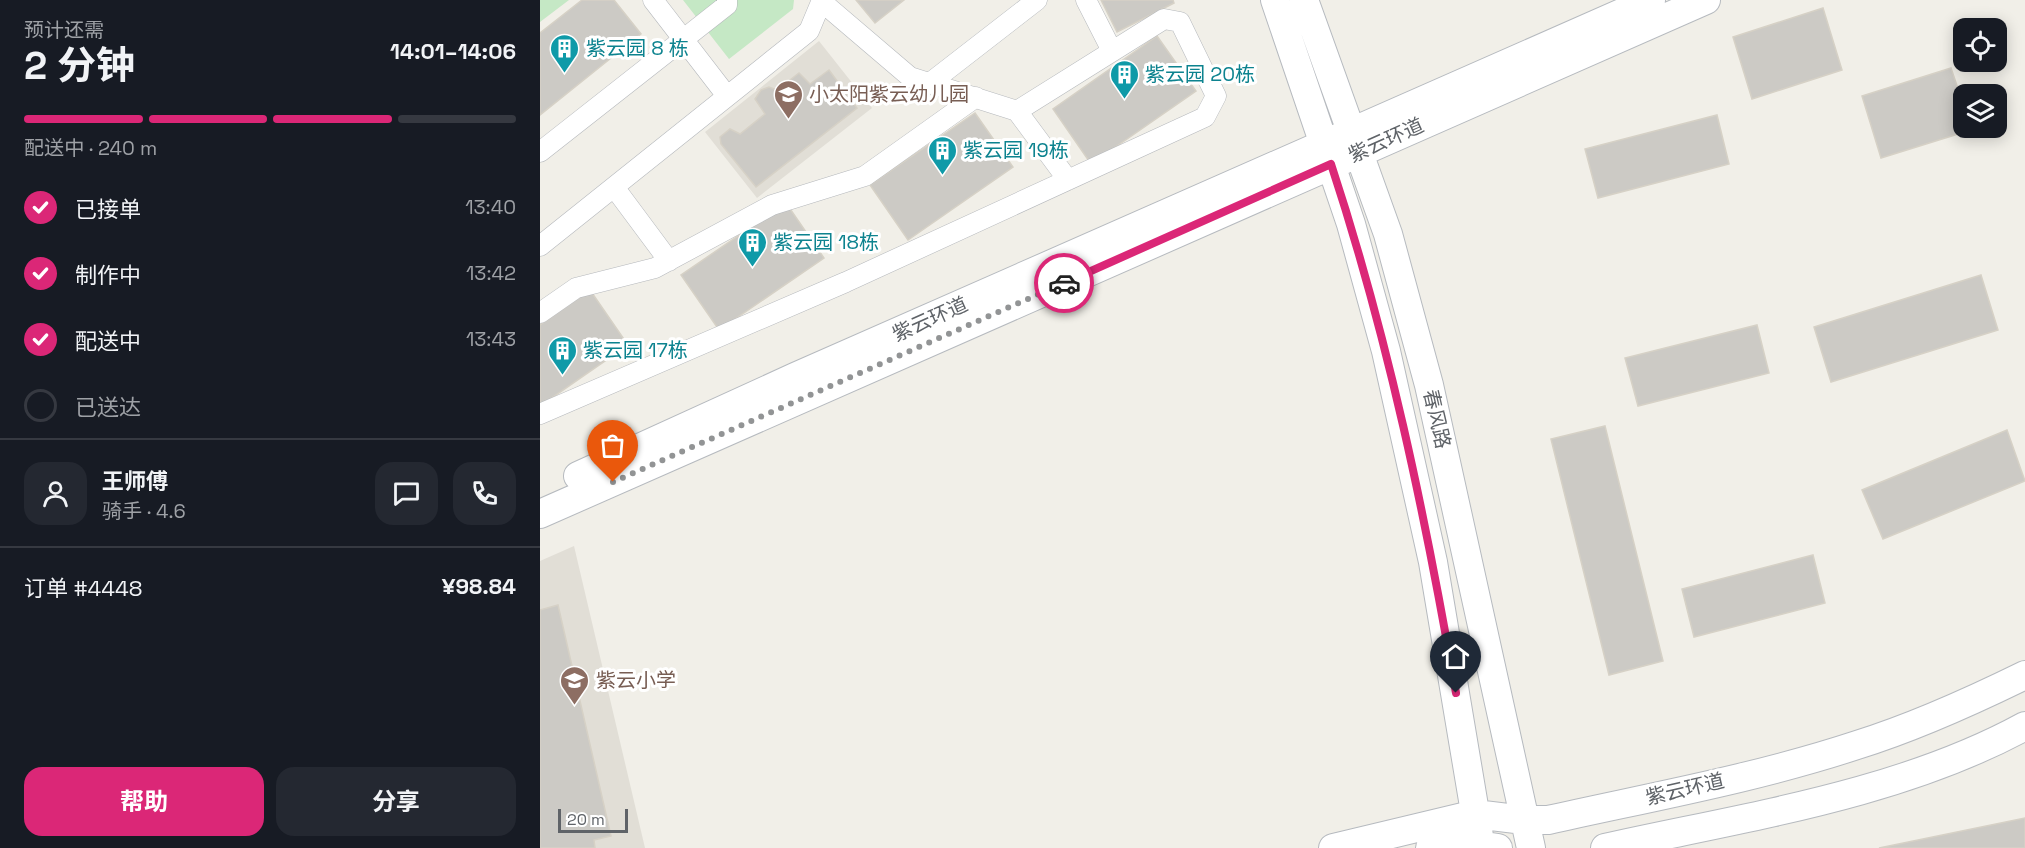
<!DOCTYPE html>
<html lang="zh">
<meta charset="utf-8">
<style>
:root{--surface:#171b24;--page:#242831;--text:#f1f3f6;--muted:#9ea1a6;--line:#363941;--accent:#db2777}
body{margin:0;font-family:"Space Grotesk","Noto Sans SC",sans-serif;background:var(--page);color:var(--text);height:100vh;display:flex;flex-direction:column;font-size:22px;white-space:nowrap}
*{box-sizing:border-box;margin:0}
p{font-size:20px;color:var(--muted)}
.icon{flex:none;width:33px;height:33px;fill:none;stroke:currentColor;stroke-width:2;stroke-linecap:round;stroke-linejoin:round}
.map{position:relative;flex:1;overflow:hidden}
.drawer{display:flex;flex-direction:column;background:var(--surface);width:540px}
.drawer>*{flex:none}
.controls{position:absolute;left:1413px;top:18px;display:grid;gap:12px}
.controls a{display:grid;place-items:center;width:54px;height:54px;border-radius:12px;background:var(--surface);box-shadow:0 3px 15px #0003;font-size:30px}
.scale{position:absolute;left:18px;bottom:15px;width:70px;box-sizing:border-box;padding-left:6px;border:3px solid #5f6368;border-top:0;font-size:16px;line-height:21px;white-space:nowrap;color:#5f6368;-webkit-text-stroke:4px #fff;paint-order:stroke}
.pin{position:absolute;display:grid;place-items:center;width:51px;height:51px;color:#fff;margin:-62px -26px;border-radius:50% 50% 50% 0;rotate:-45deg;box-shadow:0 0 6px #0007}
.pin .icon{rotate:45deg}
.courier{position:absolute;display:grid;place-items:center;width:60px;height:60px;margin:-30px;border:4px solid #db2777;border-radius:50%;background:#fff;color:#222;box-shadow:0 2px 8px #0007}
.head em{font-style:normal;font-weight:700}
.head div{display:flex;flex-direction:column-reverse}
.head{display:flex;align-items:center;justify-content:space-between;height:102px;padding:0 24px}
h1{font-size:39px;font-weight:700;line-height:45px}
.bar{display:grid;grid-template-columns:repeat(4,1fr);gap:9px 6px;align-content:center;height:72px;padding:0 24px}
.bar i{height:8px;border-radius:4px;background:var(--line)}
.bar .active{background:var(--accent)}
.bar p{grid-column:span 4}
.line{display:flex;align-items:center;gap:15px;padding:0 24px;border-top:2px solid var(--line)}
.line div{flex:1}
.round{display:grid;place-items:center;flex:none;width:63px;height:63px;border-radius:18px;background:var(--page)}
ol{padding:0 24px;list-style:none}
li{display:flex;align-items:center;gap:18px;height:66px}
li p{margin-inline-start:auto}
li .icon{padding:6px;border-radius:50%;background:var(--accent);color:#fff;stroke-width:4}
li:last-child{color:var(--muted)}
li i{width:33px;height:33px;border:3px solid var(--line);border-radius:50%}
.primary-button{display:flex;gap:12px;margin-top:auto;padding:12px 24px}
.primary-button a{flex:1;height:69px;border-radius:18px;background:var(--accent);color:#fff;font-size:24px;font-weight:700;line-height:69px;text-align:center}
.primary-button a+a{background:var(--page);color:var(--text)}
main{display:flex;flex:1;min-height:0}
.map>svg:first-child{display:block}
.education{fill:#e1ded6}
.green{fill:#c5e8c5}
.building{fill:#cccac5;stroke:#d6d1c6;stroke-width:1.5}
.lines{fill:none;stroke-linecap:round;stroke-linejoin:round}
.street-casing{stroke:#b5b8bc;stroke-width:21}
.secondary-casing{stroke:#b6babf;stroke-width:30}
.street{stroke:#fff;stroke-width:20}
.secondary{stroke:#fff;stroke-width:28}
.done{stroke:#929495;stroke-width:6;stroke-dasharray:0 10.8}
.route{stroke:#db2777;stroke-width:8}
.labels{text-anchor:middle;dominant-baseline:central;stroke-width:6;stroke-linejoin:round;paint-order:stroke}
.culture-label{font-size:20px;fill:#0d838f;stroke:#fff;text-anchor:start}
.education-label{font-size:20px;fill:#785e54;stroke:#fff;text-anchor:start}
.street-label{font-size:20px;fill:#5f6368;stroke:#fff}
</style>
<main>
<section class="drawer">
<div class="head"><div><h1>2 分钟</h1><p>预计还需</p></div><em>14:01–14:06</em></div>
<div class="bar"><i class="active"></i><i class="active"></i><i class="active"></i><i></i><p>配送中 · 240 m</p></div>
<ol>
<li><svg class="icon" aria-label="check" viewBox="0 0 24 24"><path d="M5 12l5 5 9-10"/></svg>已接单<p>13:40</p></li>
<li><svg class="icon" aria-label="check" viewBox="0 0 24 24"><path d="M5 12l5 5 9-10"/></svg>制作中<p>13:42</p></li>
<li><svg class="icon" aria-label="check" viewBox="0 0 24 24"><path d="M5 12l5 5 9-10"/></svg>配送中<p>13:43</p></li>
<li><i></i>已送达</li>
</ol>
<div class="line" style="height:108px"><a class="round"><svg class="icon" aria-label="person" viewBox="0 0 24 24"><circle cx="12" cy="8" r="4"/><path d="M4 21q1-7 8-7t8 7"/></svg></a><div><b>王师傅</b><p>骑手 · 4.6</p></div><a class="round"><svg class="icon" aria-label="chat" viewBox="0 0 24 24"><path d="M4 5h16v11H9l-5 4z"/></svg></a><a class="round"><svg class="icon" aria-label="phone" viewBox="0 0 24 24"><path d="M5 4h4l2 5-3 2q2 4 5 5l2-3 5 2v4C11 20 4 13 5 4z"/></svg></a></div>
<div class="line" style="height:78px"><div>订单 #4448</div><b>¥98.84</b></div>
<div class="primary-button"><a>帮助</a><a>分享</a></div>
</section>
<div class="map">
<svg width="1485" height="848" viewBox="0 0 1485 848">
<rect width="100%" height="100%" fill="#f1efe8"/>
<path class="education" d="M279 41 332 108 217 198 165 132Z
M34 546 105 848H0V561Z"/>
<path class="green" d="M0 0H29L0 22Z
M143 0H254L253 9 189 59Z"/>
<path class="building" d="M42 0H74L101 34 0 115V33Z
M316 0H364L335 23Z
M561 0H633L634 3 577 32Z
M1283 8 1302 70 1212 99 1193 37Z
M617 36 656 91 551 164 513 109Z
M1411 68 1424 106V128L1431 130 1341 158 1322 96Z
M289 70 317 108 216 187 181 144 180 137 190 129 200 134 225 114 215 99 221 90 229 87 237 90 259 73 270 84Z
M435 113 473 167 368 240 330 185Z
M1177 115 1189 164 1058 198 1045 149Z
M246 203 284 258 179 330 141 275Z
M1441 275 1458 330 1291 382 1274 327Z
M50 290 88 345 0 406V325Z
M1217 325 1229 373 1098 406 1085 358Z
M1065 426 1123 661 1069 675 1011 439Z
M1467 430 1485 481 1343 539 1322 490Z
M1273 555 1285 603 1154 637 1142 589Z
M18 605 71 836 54 840 55 848H0V610Z
M1485 818V848H1339Z"/>
<g class="lines">
<defs>
<path id="street" d="M113 0 187 96
M546 0 572 51
M390 83 497 0
M477 111 528 180
M0 152 187 5V0
M74 187 129 261
M0 246 269 31 282 0
M0 313 36 288 115 268 232 205 325 176 436 97
M0 414 306 282 665 117 676 96 640 22 624 19 477 111 370 77 282 2"/>
<path id="secondary" d="M735 0 811 224 846 351 893 562 941 848
M764 0 848 234 889 385 991 848
M38 476 255 377 1111 0
M0 514 1166 0
M793 848 935 814 984 820H1008C1111 797 1217 778 1317 745 1375 727 1430 702 1485 675
M890 848 925 843 958 848
M1065 848C1204 817 1359 795 1485 726"/>
</defs>
<use href="#street" class="street-casing"/>
<use href="#secondary" class="secondary-casing"/>
<use href="#street" class="street"/>
<use href="#secondary" class="secondary"/>
</g>
<g class="lines">
<path class="done" d="M73 482 524 283"/>
<path class="route" d="M524 283 791 164C848 337 885 514 916 693"/>
</g>
<defs>
<symbol id="building-pin" viewBox="-11 -11 22 30"><path d="M0 17L-7.5 6A9.5 9.5 0 1 1 7.5 6Z" fill="#0f9aa8" stroke="#fff"/><path d="M-4-6H4V6H1V3H-1V6H-4ZM-2.5-4.3h1.7v1.8h-1.7ZM.8-4.3h1.7v1.8H.8ZM-2.5-1h1.7V.8h-1.7ZM.8-1h1.7V.8H.8Z" fill="#fff"/></symbol>
<symbol id="school-pin" viewBox="-11 -11 22 30"><path d="M0 17L-7.5 6A9.5 9.5 0 1 1 7.5 6Z" fill="#8d6e63" stroke="#fff"/><path d="M0-5L7-2L0 1L-7-2ZM-4 1L0 2.5L4 1V4Q0 6-4 4Z" fill="#fff"/></symbol>
</defs>
<g fill-rule="evenodd">
<use href="#building-pin" x="8" y="32" width="33" height="45"/>
<use href="#building-pin" x="568" y="58" width="33" height="45"/>
<use href="#school-pin" x="232" y="78" width="33" height="45"/>
<use href="#building-pin" x="386" y="134" width="33" height="45"/>
<use href="#building-pin" x="196" y="226" width="33" height="45"/>
<use href="#building-pin" x="6" y="334" width="33" height="45"/>
<use href="#school-pin" x="18" y="664" width="33" height="45"/>
</g>
<g class="labels">
<g class="culture-label">
<text x="46" y="48">紫云园 8 栋</text>
<text x="605" y="74">紫云园 20栋</text>
<text x="423" y="150">紫云园 19栋</text>
<text x="233" y="242">紫云园 18栋</text>
<text x="43" y="350">紫云园 17栋</text>
</g>
<g class="education-label">
<text x="269" y="94">小太阳紫云幼儿园</text>
<text x="56" y="680">紫云小学</text>
</g>
<g class="street-label">
<text transform="translate(846 140) rotate(-24)">紫云环道</text>
<text transform="translate(390 319) rotate(-24)">紫云环道</text>
<text transform="translate(897 419) rotate(77)">春风路</text>
<text transform="translate(1145 789) rotate(-13)">紫云环道</text>
</g>
</g>
</svg>
<div class="controls">
<a><svg class="icon" aria-label="locate" viewBox="0 0 24 24"><circle cx="12" cy="12" r="6"/><path d="M12 2v4M12 18v4M2 12h4M18 12h4"/></svg></a>
<a><svg class="icon" aria-label="layers" viewBox="0 0 24 24"><path d="M12 4l9 5-9 5-9-5zM3 14l9 5 9-5"/></svg></a>
</div>
<div class="scale">20 m</div>
<div class="pin" style="left:73px;top:482px;background:#ea580c"><svg class="icon" aria-label="bag" viewBox="0 0 24 24"><path d="M5 8h14l-1 12H6zM9 8a3 3 0 0 1 6 0"/></svg></div>
<div class="pin" style="left:916px;top:693px;background:#1f2937"><svg class="icon" aria-label="home" viewBox="0 0 24 24"><path d="M3 11l9-7 9 7M6 9v11h12V9"/></svg></div>
<div class="courier" style="left:524px;top:283px"><svg class="icon" aria-label="car" viewBox="0 0 24 24"><path d="M5 17H2v-5l4-1 3-4h7l3 4 3 1v5h-3M9 17h6M6 11h13"/><circle cx="7" cy="17" r="2"/><circle cx="17" cy="17" r="2"/></svg></div>
</div>
</main>
